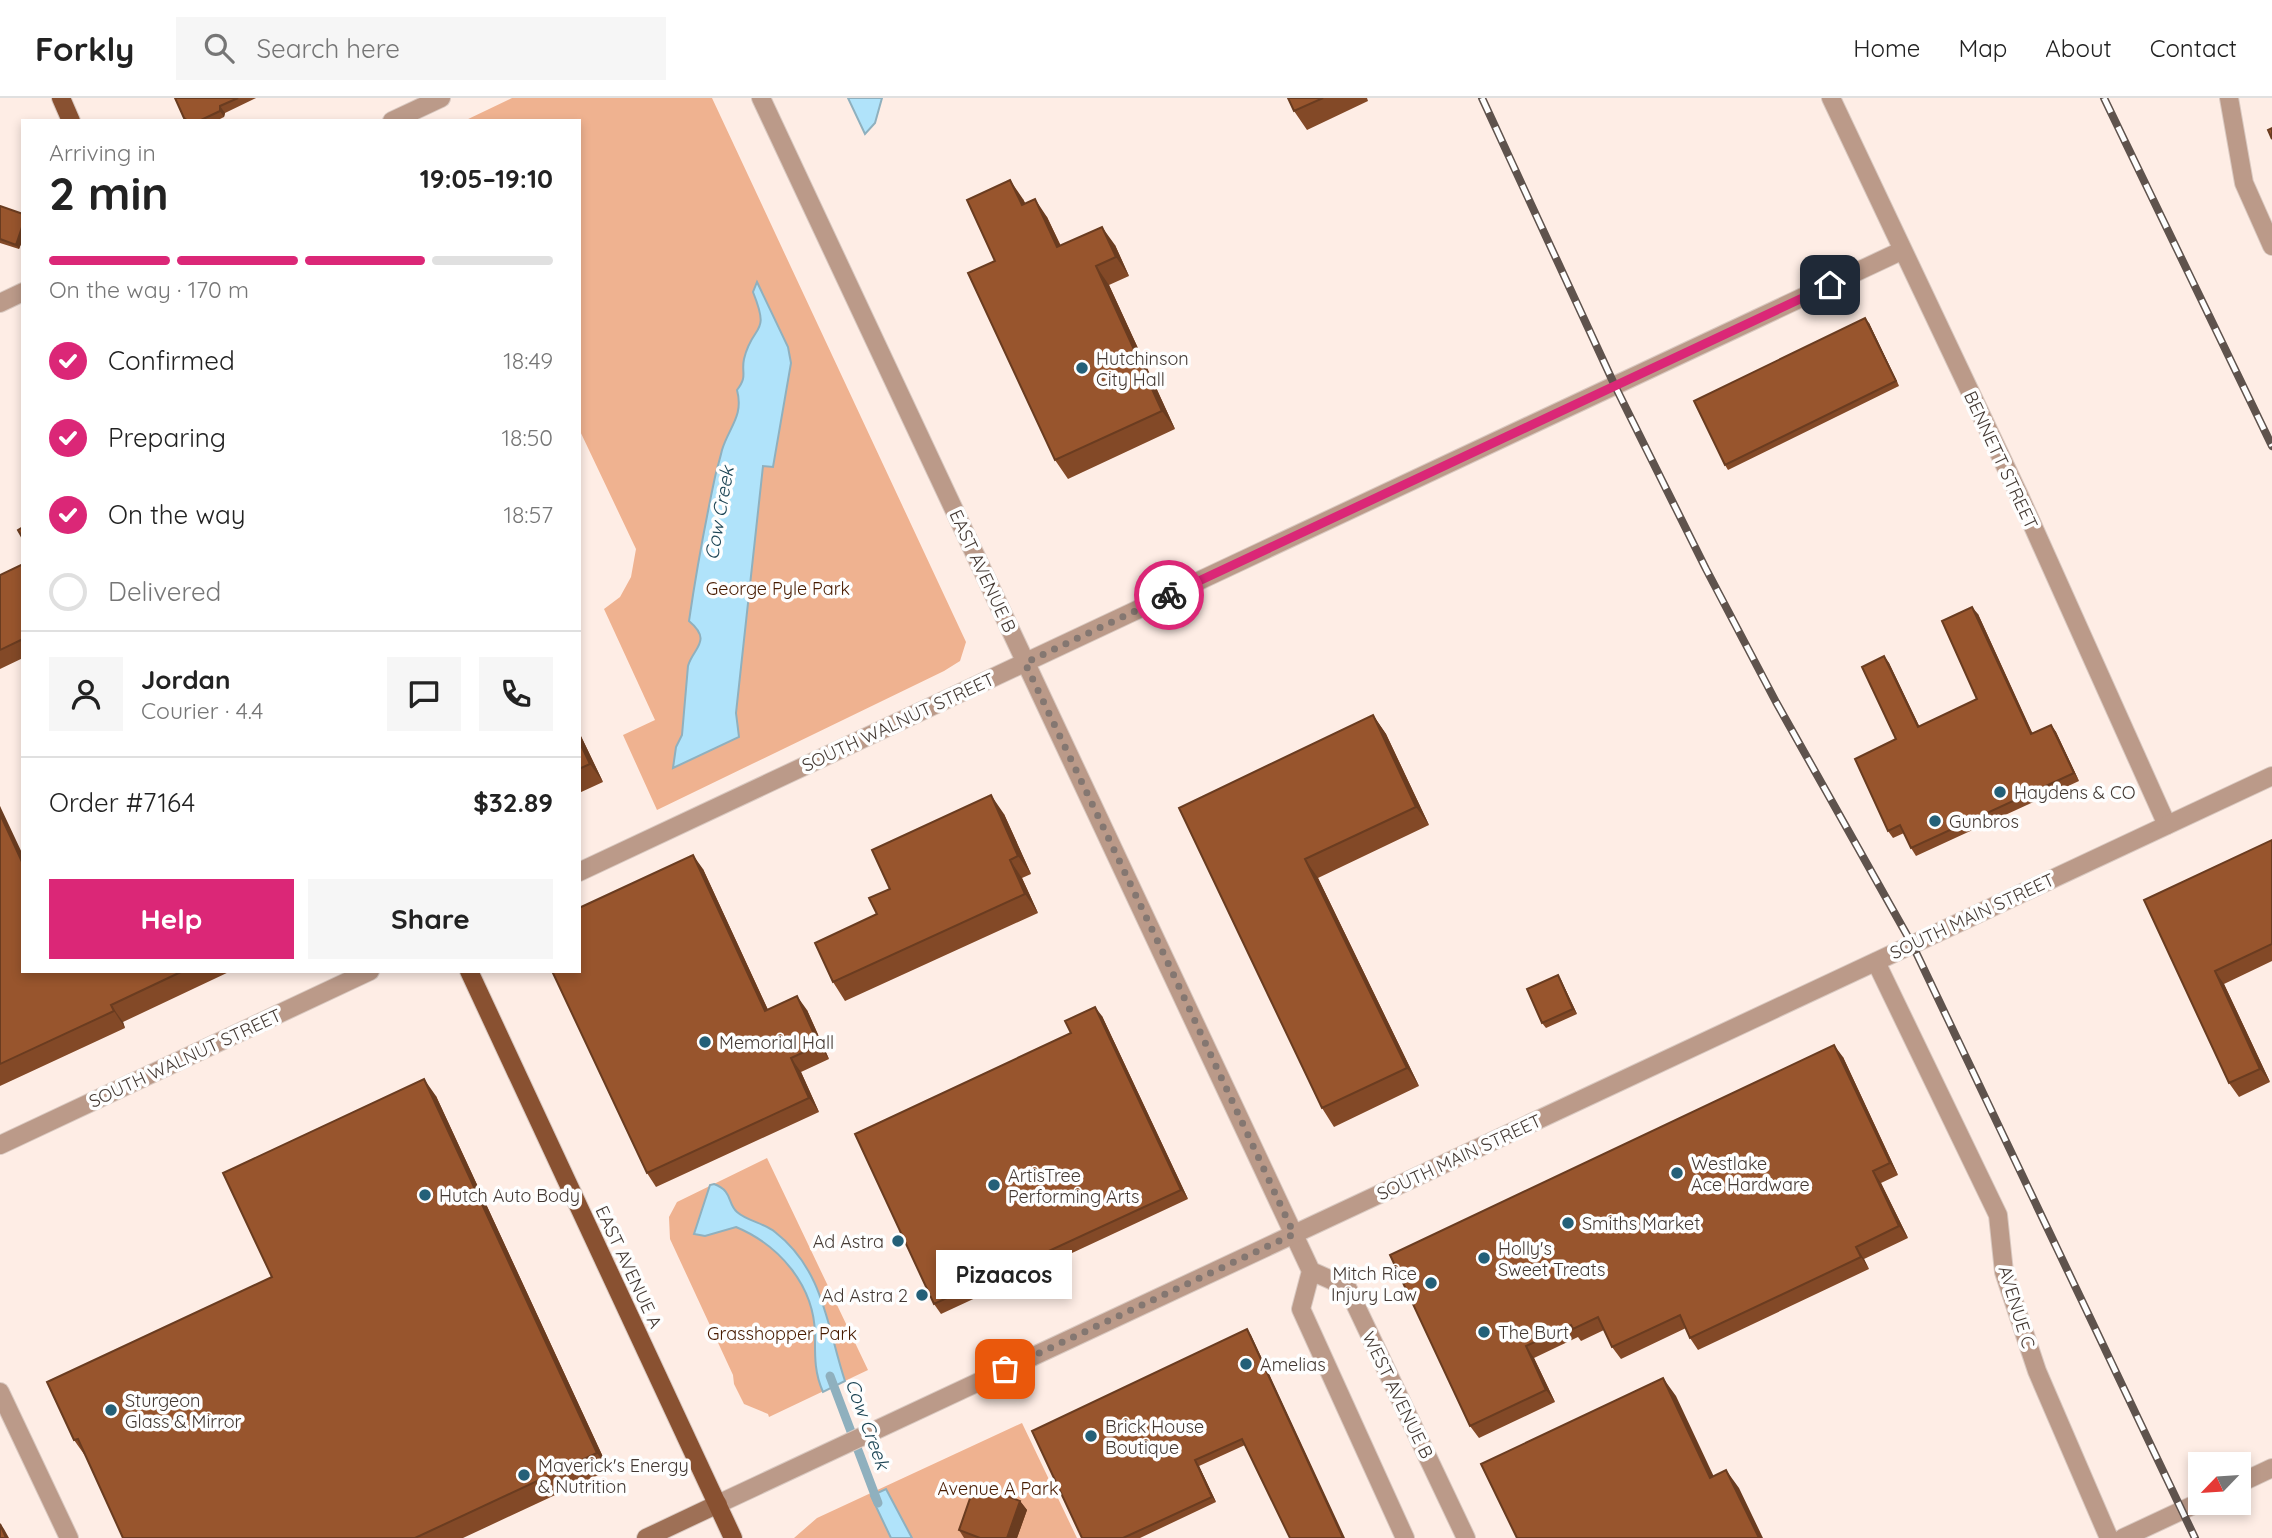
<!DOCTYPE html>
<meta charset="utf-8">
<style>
:root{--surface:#fff;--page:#f6f6f6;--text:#222;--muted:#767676;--line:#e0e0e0;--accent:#db2777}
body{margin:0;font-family:Quicksand,sans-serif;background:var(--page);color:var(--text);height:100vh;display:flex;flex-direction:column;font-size:26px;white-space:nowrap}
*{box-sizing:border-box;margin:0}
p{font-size:23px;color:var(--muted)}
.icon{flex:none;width:38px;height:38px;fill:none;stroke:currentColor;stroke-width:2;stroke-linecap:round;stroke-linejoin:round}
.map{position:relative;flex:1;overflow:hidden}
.side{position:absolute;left:21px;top:21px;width:560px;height:854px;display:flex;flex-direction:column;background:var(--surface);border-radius:0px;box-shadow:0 4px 10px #0003}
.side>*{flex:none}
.needle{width:46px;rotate:245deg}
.buttons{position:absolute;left:2188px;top:1354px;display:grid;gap:14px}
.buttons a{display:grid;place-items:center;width:63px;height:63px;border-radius:0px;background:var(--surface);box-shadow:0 4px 10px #0003;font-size:35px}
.pin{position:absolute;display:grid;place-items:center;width:60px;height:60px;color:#fff;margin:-30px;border-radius:14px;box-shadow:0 4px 10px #0006}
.courier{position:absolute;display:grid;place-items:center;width:70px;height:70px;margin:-35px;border:5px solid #db2777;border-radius:50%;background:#fff;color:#222;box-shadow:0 2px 9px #0007}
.bubble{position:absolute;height:49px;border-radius:0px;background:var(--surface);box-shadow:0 4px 10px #0003;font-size:23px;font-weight:800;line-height:49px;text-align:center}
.overview em{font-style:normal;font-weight:800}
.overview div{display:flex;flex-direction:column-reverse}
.overview{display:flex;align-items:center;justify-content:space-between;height:119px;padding:0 28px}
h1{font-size:46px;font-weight:800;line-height:52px}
.bar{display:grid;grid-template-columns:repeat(4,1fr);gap:10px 7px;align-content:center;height:84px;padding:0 28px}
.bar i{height:9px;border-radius:5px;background:var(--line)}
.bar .current{background:var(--accent)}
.bar p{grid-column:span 4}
.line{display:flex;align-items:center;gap:18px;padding:0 28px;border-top:2px solid var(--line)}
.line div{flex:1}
.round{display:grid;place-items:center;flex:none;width:74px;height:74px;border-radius:0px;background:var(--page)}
ol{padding:0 28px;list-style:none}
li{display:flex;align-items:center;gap:21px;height:77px}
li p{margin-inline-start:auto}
li .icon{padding:7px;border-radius:50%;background:var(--accent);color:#fff;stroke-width:4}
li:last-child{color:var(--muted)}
li i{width:38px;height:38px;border:4px solid var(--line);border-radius:50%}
.cta{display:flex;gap:14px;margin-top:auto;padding:14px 28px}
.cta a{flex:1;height:80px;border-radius:0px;background:var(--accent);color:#fff;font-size:28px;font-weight:800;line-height:80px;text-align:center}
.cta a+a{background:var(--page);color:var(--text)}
header{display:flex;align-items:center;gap:42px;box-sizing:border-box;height:98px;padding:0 35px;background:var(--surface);border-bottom:2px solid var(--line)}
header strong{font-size:33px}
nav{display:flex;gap:38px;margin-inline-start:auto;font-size:24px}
.search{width:490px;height:63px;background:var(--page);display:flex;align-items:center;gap:18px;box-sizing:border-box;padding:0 24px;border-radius:0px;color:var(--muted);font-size:26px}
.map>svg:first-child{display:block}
.green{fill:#efb290}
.water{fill:#b0e3fa;stroke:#8fb0be;stroke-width:2}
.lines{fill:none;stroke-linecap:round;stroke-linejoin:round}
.stream{stroke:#8fb0be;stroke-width:9}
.minor-casing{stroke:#d9c9c1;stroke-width:20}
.tertiary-casing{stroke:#d9c9c1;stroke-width:20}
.secondary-casing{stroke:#d9c9c1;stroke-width:20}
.primary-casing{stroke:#d9c9c1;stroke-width:20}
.minor{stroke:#bb9a89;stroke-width:18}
.tertiary{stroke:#bb9a89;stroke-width:18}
.secondary{stroke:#9e7056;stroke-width:18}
.primary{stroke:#895131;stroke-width:18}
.rail-casing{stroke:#5f534d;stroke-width:8}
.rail{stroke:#fefefe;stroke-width:5;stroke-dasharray:16;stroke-linecap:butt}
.wall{fill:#834927}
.shaded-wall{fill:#6a3c20}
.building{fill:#98552d;stroke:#6a3c20;stroke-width:2}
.done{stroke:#847771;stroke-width:7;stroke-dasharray:0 12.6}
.route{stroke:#db2777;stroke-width:9}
.poi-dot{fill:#246078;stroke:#fefefe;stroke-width:2.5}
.labels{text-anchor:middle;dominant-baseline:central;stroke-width:7;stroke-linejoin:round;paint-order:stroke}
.poi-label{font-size:18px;fill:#433832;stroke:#fefefe;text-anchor:start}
.street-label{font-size:18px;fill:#433832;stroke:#fefefe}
.park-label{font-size:18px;fill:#481b00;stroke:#fefefe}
.water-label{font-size:19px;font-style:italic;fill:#1b4454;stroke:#fefefe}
</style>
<header>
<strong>Forkly</strong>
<div class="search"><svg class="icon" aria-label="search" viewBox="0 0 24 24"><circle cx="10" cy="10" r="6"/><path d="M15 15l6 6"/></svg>Search here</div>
<nav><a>Home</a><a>Map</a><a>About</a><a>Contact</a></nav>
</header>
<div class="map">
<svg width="2272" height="1440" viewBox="0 0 2272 1440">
<rect width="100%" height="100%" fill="#feede5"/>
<path class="green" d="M512 0H712L966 544 960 563 944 573 657 712 623 637 655 622 604 511 620 499 631 479 636 451 579 331V23H464Z
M767 1060 868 1272 769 1319 768 1316 744 1306 734 1286 733 1277 670 1141 669 1119 677 1104Z
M1022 1325 1077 1440H794L817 1420Z"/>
<path class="water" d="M848 0H882L875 25 865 36Z
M757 184 788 249 791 265 773 369 763 368 736 615 739 639 673 670 676 649 682 637 688 568C693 550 713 543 689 523 696 475 705 426 715 379 717 370 720 361 722 352 729 329 744 318 737 292 748 278 741 275 744 261 753 224 771 239 753 194Z
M714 1086C733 1093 727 1105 737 1114 747 1123 764 1125 775 1134 824 1172 827 1229 845 1283L823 1294C814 1274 815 1257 815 1236 814 1187 779 1147 736 1129L705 1138 694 1136 710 1087Z
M886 1391 912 1440H891L871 1398Z"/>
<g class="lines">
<path class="stream" d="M830 1278 878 1405"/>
<defs>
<path id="minor" d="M761 0 1311 1173 1347 1189 1466 1440
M1831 0 2019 397 2167 727
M2229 0 2244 85 2272 148
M392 23 441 0
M0 205 23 194
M579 774 1901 153
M1876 864 1998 1117 2004 1174 2037 1273 2109 1440
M0 1047 370 873
M1311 1173 1301 1211 1405 1440
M0 1294 69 1440
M2238 1386 2272 1370
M2123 1440 2200 1404"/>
<path id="tertiary" d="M718 1406 2272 678"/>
<path id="secondary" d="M646 1440 718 1406"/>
<path id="primary" d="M61 0 71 23
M469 873 733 1440"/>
</defs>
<use href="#minor" class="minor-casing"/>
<use href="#tertiary" class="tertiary-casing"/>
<use href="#secondary" class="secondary-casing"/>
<use href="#primary" class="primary-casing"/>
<use href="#minor" class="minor"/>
<use href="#tertiary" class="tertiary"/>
<use href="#secondary" class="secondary"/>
<use href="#primary" class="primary"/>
<defs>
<path id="rail" d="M1482 0 1615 288 1706 471 1776 604 1912 846 2195 1440
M2104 0 2272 348"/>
</defs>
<use href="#rail" class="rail-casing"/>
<use href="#rail" class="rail"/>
</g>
<path class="wall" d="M175 0H256L225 15 224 19 216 23H186Z
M1288 0H1367L1368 3 1307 32 1294 13Z
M1023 101 1025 105 1047 119 1061 148 1115 147 1129 178 1109 187 1175 331 1068 381 1055 362 995 163Z
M0 108 23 116V141L19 151 0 145Z
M1869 225 1899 288 1728 372 1725 367Z
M23 466V560L0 571V477Z
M1978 516 2032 635 2051 627 2056 634 2079 683 1916 758 1911 750 1904 735 1893 740 1888 733 1896 641 1884 558 1889 565 1919 628 1977 601Z
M1373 617 1386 636 1429 727 1318 780 1419 988 1334 1029 1322 1010 1179 710Z
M579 634 603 684 579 695Z
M0 708 23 873H231L123 924 125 930 0 988Z
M1004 716 1031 776 1022 780 1038 815 845 903 833 884 877 816 890 791Z
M2272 742V863L2224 886 2270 984 2239 999 2229 985 2144 802Z
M703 771 768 912H807L829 961 801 974 819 1014 656 1089 647 1075Z
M1558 877 1561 882 1577 916 1546 930 1542 925Z
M1102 918 1188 1101 941 1216 934 1206 1071 935Z
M1843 959 1898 1077 1881 1085 1908 1140 1864 1161 1869 1171 1698 1252 1690 1240 1686 1230 1621 1261 1612 1249 1604 1232 1581 1243 1578 1239 1534 1260 1555 1304 1479 1340 1470 1328 1390 1157Z
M436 998 609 1372 463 1440H123L86 1359 74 1342 272 1179Z
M1251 1237 1245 1347 1199 1368 1216 1404 1140 1440H1082Z
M1020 1403 1027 1412 1017 1440H964L959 1432Z"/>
<path class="shaded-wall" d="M220 8 225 15 224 19 220 13Z
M1010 82 1023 101 1035 125 1022 107Z
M1035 101 1047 119 1070 168 1057 149Z
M23 126V141L19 151 16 147Z
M1102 129 1115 147 1129 178 1116 159Z
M1096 168 1109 187 1175 331 1162 313Z
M1865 220 1869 225 1899 288 1896 283Z
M1972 509 1978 516 2036 643 2031 636Z
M1884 558 1889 565 1923 636 1918 629Z
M1373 617 1386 636 1429 727 1416 709Z
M2051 627 2056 634 2079 683 2074 675Z
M579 634 603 684 590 666 579 643Z
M991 697 1004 716 1031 776 1018 758Z
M0 708 23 757V766L0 716Z
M693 757 703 771 775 927 765 913Z
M1305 761 1318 780 1419 988 1407 970Z
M1010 762 1022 780 1038 815 1025 796Z
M2215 873 2224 886 2270 984 2260 971Z
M1558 877 1561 882 1577 916 1573 911Z
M797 898 807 912 829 961 819 947Z
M111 907 123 924 125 930 114 913Z
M1095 909 1102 918 1188 1101 1181 1092Z
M1834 947 1843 959 1898 1077 1890 1065Z
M791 960 801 974 819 1014 809 1000Z
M424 981 436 998 609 1372 597 1355Z
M1873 1073 1881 1085 1908 1140 1899 1128Z
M1856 1149 1864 1161 1869 1171 1861 1159Z
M1247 1231 1251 1237 1345 1440H1343Z
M1526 1248 1534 1260 1555 1304 1546 1292Z
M1663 1280 1676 1298 1723 1398 1710 1380Z
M1195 1362 1199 1368 1216 1404 1212 1399Z
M1726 1372 1739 1390 1763 1440H1759Z
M1020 1403 1027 1412 1017 1440H1007Z
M0 1425 4 1431 9 1440H6Z"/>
<path class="building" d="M175 0H238L220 8V13L199 23H188L184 20Z
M1288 0H1323L1294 13Z
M2272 30V41L2268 32Z
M1010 82 1022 107 1035 101 1057 149 1102 129 1116 159 1096 168 1162 313 1055 362 968 175 995 163 967 102Z
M0 108 23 116V126L16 147 0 141Z
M1865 220 1896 283 1725 367 1694 303Z
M23 429V441L18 432Z
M23 466V541L0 552V477Z
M1972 509 2031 636 2051 627 2074 675 1911 750 1900 727 1888 733 1855 661 1896 641 1862 569 1884 558 1918 629 1977 601 1942 523Z
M1373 617 1416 709 1305 761 1407 970 1322 1010 1179 710Z
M579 643 590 666 579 671Z
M991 697 1018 758 1010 762 1025 796 833 884 815 845 877 816 869 800 890 791 872 752Z
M0 716 23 766V873H183L111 907 114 913 0 966Z
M2272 742V846L2215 873 2260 971 2229 985 2144 802Z
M693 757 765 913 797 898 819 947 791 960 809 1000 647 1075 552 873H579V810Z
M1558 877 1573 911 1542 925 1527 891Z
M1095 909 1181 1092 934 1206 855 1036 1071 935 1065 923Z
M1834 947 1890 1065 1873 1073 1899 1128 1856 1149 1861 1159 1690 1240 1680 1217 1612 1249 1598 1219 1573 1231 1571 1227 1526 1248 1546 1292 1470 1328 1390 1157Z
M424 981 597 1355 415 1440H123L78 1341 74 1342 47 1284 272 1179 223 1075Z
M1247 1231 1343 1440H1290L1242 1341 1195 1362 1212 1399 1123 1440H1082L1032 1333Z
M1663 1280 1710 1380 1726 1372 1759 1440H1517L1481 1366Z
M975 1386 1020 1403 1007 1440H980L959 1432Z
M0 1426 6 1440H0Z"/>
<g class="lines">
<path class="done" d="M1005 1271 1294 1136 1169 867 1025 565 1169 497"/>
<path class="route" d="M1169 497 1830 187"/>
</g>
<g class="poi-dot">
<circle cx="1082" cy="270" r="7"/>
<circle cx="2000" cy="694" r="7"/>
<circle cx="1935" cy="723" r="7"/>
<circle cx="705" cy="944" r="7"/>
<circle cx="1677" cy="1075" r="7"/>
<circle cx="994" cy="1087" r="7"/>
<circle cx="425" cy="1097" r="7"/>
<circle cx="1568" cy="1125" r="7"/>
<circle cx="898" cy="1143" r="7"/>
<circle cx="1484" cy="1160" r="7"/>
<circle cx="1431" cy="1185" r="7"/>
<circle cx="922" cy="1197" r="7"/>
<circle cx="1484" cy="1234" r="7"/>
<circle cx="1246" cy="1266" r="7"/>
<circle cx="111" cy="1312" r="7"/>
<circle cx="1091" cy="1338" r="7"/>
<circle cx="524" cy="1377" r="7"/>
</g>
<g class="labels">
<g class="poi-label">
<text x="1096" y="260">Hutchinson<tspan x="1096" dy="21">City Hall</tspan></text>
<text x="2014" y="694">Haydens &amp; CO</text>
<text x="1949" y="723">Gunbros</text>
<text x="719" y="944">Memorial Hall</text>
<text x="1691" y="1065">Westlake<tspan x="1691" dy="21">Ace Hardware</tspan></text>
<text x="1008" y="1077">ArtisTree<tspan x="1008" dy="21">Performing Arts</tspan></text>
<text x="439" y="1097">Hutch Auto Body</text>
<text x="1582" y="1125">Smiths Market</text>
<text x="884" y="1143" text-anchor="end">Ad Astra</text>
<text x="1498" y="1150">Holly's<tspan x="1498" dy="21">Sweet Treats</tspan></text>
<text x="1417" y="1175" text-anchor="end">Mitch Rice<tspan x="1417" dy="21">Injury Law</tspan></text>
<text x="908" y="1197" text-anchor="end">Ad Astra 2</text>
<text x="1498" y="1234">The Burt</text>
<text x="1260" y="1266">Amelias</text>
<text x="125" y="1302">Sturgeon<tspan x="125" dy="21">Glass &amp; Mirror</tspan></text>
<text x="1105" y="1328">Brick House<tspan x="1105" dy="21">Boutique</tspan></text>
<text x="538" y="1367">Maverick's Energy<tspan x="538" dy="21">&amp; Nutrition</tspan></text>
</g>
<g class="street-label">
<text transform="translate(2001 362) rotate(65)">BENNETT STREET</text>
<text transform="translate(983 473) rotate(65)">EAST AVENUE B</text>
<text transform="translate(898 624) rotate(-25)">SOUTH WALNUT STREET</text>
<text transform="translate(1972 818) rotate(-25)">SOUTH MAIN STREET</text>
<text transform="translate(185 960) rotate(-25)">SOUTH WALNUT STREET</text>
<text transform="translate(1459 1059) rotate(-25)">SOUTH MAIN STREET</text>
<text transform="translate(629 1169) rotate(65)">EAST AVENUE A</text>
<text transform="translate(2017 1209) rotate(73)">AVENUE C</text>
<text transform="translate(1398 1297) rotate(64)">WEST AVENUE B</text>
</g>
<g class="park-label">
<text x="778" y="490">George Pyle Park</text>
<text x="782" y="1235">Grasshopper Park</text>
<text x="998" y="1390">Avenue A Park</text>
</g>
<g class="water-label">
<text transform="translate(719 415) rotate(-80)">Cow Creek</text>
<text transform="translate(868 1326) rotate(70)">Cow Creek</text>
</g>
</g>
</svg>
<div class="buttons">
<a><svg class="needle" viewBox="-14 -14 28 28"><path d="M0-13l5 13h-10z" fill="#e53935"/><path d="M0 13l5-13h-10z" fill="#767676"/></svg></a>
</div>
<div class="pin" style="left:1005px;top:1271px;background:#ea580c"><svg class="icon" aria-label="bag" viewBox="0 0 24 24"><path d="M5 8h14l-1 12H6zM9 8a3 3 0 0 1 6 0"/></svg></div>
<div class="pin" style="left:1830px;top:187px;background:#1f2937"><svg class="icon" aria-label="home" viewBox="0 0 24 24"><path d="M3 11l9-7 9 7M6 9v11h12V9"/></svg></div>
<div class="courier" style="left:1169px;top:497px"><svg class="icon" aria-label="bike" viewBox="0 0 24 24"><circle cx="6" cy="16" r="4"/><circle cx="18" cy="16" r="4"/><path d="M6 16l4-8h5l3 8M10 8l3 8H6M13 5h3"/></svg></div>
<div class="bubble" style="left:936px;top:1152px;width:136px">Pizaacos</div>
<section class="side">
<div class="overview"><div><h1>2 min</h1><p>Arriving in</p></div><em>19:05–19:10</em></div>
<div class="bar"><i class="current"></i><i class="current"></i><i class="current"></i><i></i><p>On the way · 170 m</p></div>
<ol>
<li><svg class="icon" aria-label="check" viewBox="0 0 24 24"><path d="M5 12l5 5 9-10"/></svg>Confirmed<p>18:49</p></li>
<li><svg class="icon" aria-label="check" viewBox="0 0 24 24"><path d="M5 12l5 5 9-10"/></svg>Preparing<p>18:50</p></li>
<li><svg class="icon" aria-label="check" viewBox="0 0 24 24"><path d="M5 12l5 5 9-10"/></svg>On the way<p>18:57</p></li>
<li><i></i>Delivered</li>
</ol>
<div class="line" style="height:126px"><a class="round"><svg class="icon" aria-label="person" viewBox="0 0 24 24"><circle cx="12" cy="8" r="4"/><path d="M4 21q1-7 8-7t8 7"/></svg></a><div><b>Jordan</b><p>Courier · 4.4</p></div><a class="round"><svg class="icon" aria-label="chat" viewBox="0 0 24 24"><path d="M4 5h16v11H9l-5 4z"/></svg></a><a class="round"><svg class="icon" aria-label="phone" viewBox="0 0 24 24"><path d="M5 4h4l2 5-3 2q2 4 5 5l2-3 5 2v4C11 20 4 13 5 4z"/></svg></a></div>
<div class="line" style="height:91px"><div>Order #7164</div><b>$32.89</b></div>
<div class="cta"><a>Help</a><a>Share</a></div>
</section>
</div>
